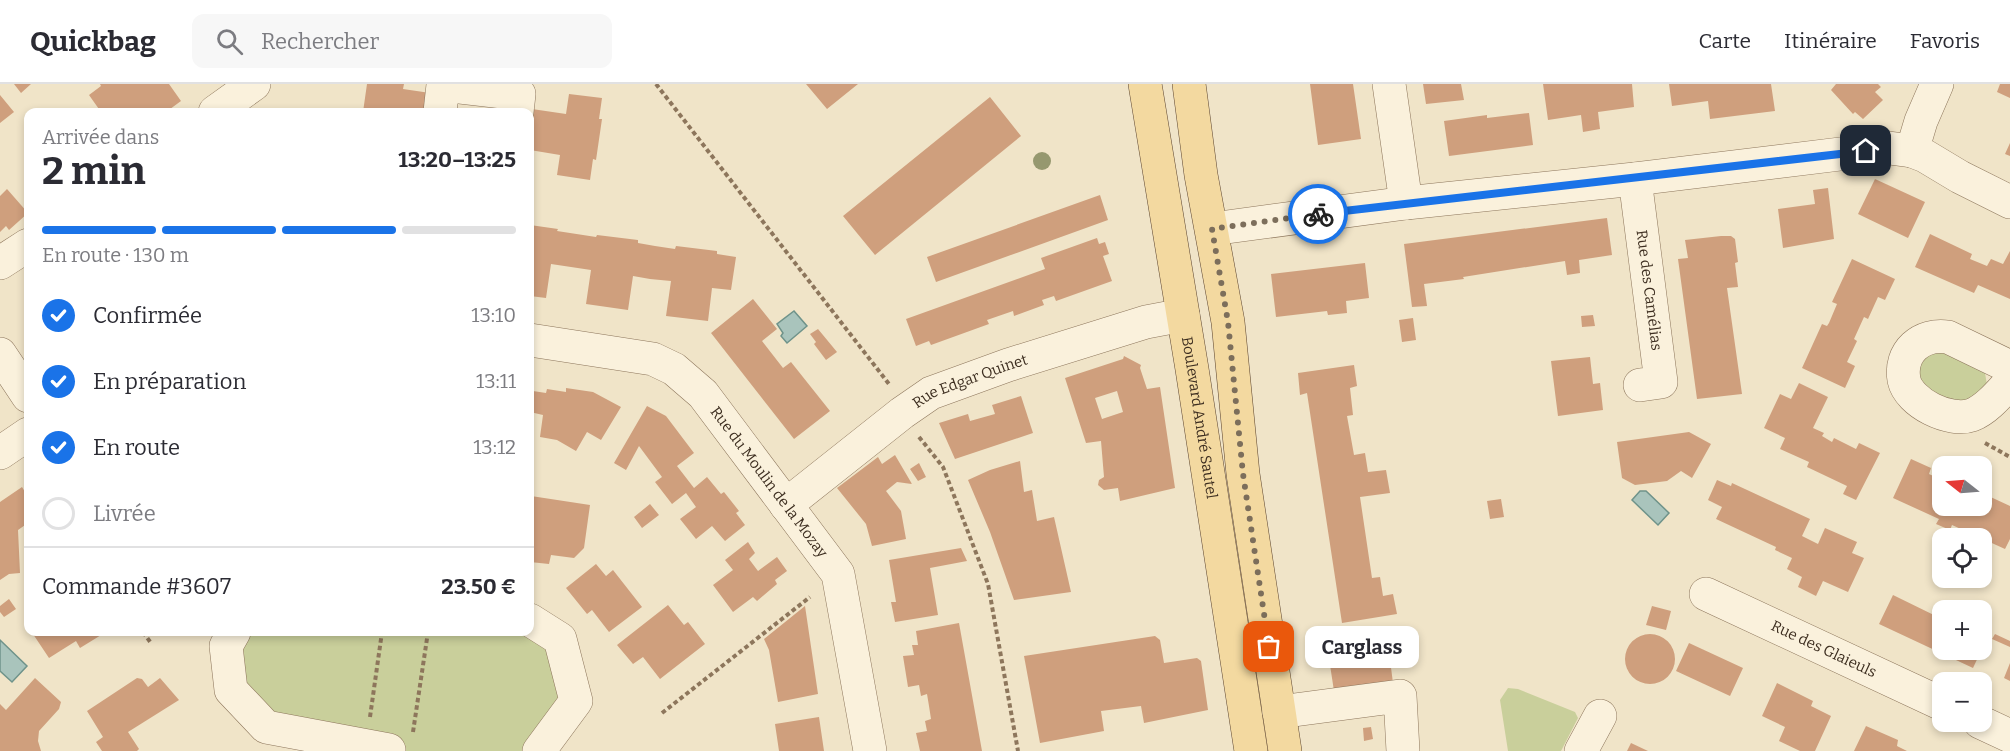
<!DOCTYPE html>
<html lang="fr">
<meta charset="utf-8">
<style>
:root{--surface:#fff;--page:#f7f7f7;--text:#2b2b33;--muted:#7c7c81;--line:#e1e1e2;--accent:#1a73e8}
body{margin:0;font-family:Bitter,serif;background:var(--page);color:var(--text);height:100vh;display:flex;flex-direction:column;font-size:22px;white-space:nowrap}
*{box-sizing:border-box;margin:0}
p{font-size:20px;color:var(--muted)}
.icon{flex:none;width:33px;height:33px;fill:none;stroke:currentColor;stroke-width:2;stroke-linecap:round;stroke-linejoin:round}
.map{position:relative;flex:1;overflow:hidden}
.details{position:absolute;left:24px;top:24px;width:510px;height:528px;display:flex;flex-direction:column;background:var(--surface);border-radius:12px;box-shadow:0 3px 9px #0003}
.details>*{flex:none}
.needle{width:39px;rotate:287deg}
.fabs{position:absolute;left:1932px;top:372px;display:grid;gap:12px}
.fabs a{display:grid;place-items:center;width:60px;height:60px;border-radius:12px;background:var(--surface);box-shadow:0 3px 9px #0003;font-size:30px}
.pin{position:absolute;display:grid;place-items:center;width:51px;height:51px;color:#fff;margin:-26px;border-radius:12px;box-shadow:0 3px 9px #0006}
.courier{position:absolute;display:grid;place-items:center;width:60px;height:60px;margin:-30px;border:4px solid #1a73e8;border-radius:50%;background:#fff;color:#222;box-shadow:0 2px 8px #0007}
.bubble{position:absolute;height:42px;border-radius:12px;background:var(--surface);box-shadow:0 3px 9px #0003;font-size:20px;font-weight:700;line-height:42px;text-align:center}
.headline em{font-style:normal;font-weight:700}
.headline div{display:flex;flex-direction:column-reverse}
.headline{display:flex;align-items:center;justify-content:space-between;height:102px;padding:0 18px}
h1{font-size:39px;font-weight:700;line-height:45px}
.bar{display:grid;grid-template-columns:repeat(4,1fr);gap:9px 6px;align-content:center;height:72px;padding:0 18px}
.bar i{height:8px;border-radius:4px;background:var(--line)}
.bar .current{background:var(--accent)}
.bar p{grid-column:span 4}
.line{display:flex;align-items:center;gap:15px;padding:0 18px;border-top:2px solid var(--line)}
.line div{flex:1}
ol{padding:0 18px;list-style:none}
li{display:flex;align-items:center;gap:18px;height:66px}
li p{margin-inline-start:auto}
li .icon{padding:6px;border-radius:50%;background:var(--accent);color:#fff;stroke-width:4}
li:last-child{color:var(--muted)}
li i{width:33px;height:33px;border:3px solid var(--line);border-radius:50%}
header{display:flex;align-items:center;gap:36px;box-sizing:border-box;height:84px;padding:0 30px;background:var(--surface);border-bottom:2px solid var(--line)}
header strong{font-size:28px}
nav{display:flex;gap:33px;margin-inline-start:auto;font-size:21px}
.search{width:420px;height:54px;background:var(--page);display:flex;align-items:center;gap:15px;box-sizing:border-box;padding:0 21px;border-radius:12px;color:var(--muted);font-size:22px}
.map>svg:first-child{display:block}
.green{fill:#c9cf9b}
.water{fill:#a9c4bc;stroke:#6f938a;stroke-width:1.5}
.building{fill:#cf9f7d;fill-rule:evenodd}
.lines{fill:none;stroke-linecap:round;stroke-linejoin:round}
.minor-casing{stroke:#8d765c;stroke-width:34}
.major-casing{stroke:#5b4430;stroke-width:34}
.path{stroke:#8d765c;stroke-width:4;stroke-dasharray:4.5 3;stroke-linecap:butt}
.minor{stroke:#faf1dc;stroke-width:33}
.major{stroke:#f3d9a0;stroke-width:33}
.tree{fill:#96986f}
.done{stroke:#7c6e5b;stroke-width:6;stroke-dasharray:0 10.8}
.route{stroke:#1a73e8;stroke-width:8}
.labels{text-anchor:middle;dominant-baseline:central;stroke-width:6;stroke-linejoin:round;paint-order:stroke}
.street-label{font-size:15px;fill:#3d2e20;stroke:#f7eed8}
</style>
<header>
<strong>Quickbag</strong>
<div class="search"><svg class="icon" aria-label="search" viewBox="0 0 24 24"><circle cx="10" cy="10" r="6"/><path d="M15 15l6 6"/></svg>Rechercher</div>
<nav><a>Carte</a><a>Itinéraire</a><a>Favoris</a></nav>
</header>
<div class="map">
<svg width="2010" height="667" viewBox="0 0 2010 667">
<rect width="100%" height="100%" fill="#f0e4c8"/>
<path class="green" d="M1938 262 1985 289 1987 301 1962 323 1922 305 1915 279Z
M530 536 576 617 539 667H365L266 643 231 606 234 548H530Z
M1508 604 1518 605 1575 628 1578 634 1561 667H1508L1500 616Z"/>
<path class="water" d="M794 227 807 242 787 259 781 252 783 249 777 240Z
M1640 407H1646L1669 429 1658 441 1632 416Z
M0 556 27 582 12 598 0 587Z"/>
<path class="building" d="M14 0H31L21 9Z
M100 0H169L181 17 166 28H101L89 11 101 2Z
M367 0H404L403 5 437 10 434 28H363Z
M806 0H858L827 25Z
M1310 0H1353L1361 55 1318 61Z
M1423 0H1461L1464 16 1426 20Z
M1543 0H1632L1634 23 1598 28 1600 45 1583 48 1581 31 1548 36Z
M1669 0H1771L1775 27 1710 35 1708 17 1672 22Z
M1836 0H1878L1881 3 1875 8 1883 16 1863 35 1855 28 1853 30 1831 6Z
M2000 0H2010V14L1997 8Z
M569 10 602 14 599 35H602L596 76 593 75 590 96 557 91 560 71 530 66 532 25 566 30Z
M0 11 14 28 0 39Z
M990 13 1021 52 875 171 843 132Z
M1529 29 1533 61 1449 72 1444 37 1487 31V34Z
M2010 59V72L2005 70Z
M1875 95 1925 118 1908 154 1858 130Z
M1828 104 1834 155 1783 164 1778 125 1815 120 1813 106Z
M7 105 28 129 9 146 6 142 0 148V112Z
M1100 111 1108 136 936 198 927 173Z
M1607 134 1612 171 1579 176 1580 189 1567 191 1565 177 1463 193 1464 195 1424 200 1427 222 1412 223 1404 160Z
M530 141 558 145 557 147 596 153 597 151 638 156V159L655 162 675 165 676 162 717 167V170L736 173 731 206 712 204 708 237 666 232 671 197 650 195 633 192 628 226 586 220 591 186 551 180 546 214 530 212Z
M1930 150 1972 170 1970 175 1987 182 1991 175 2003 180 2010 167V215L1978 201 1974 209 1915 183Z
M1721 152H1731L1735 155 1738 178 1735 179 1738 203 1727 204 1742 310 1697 315 1678 175 1688 174 1685 156Z
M1097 154 1099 160 1105 158 1109 170 1103 172 1112 197 1056 217 1054 212 1042 216 1044 221 1014 232 1013 227 987 236 989 240 931 261 929 257 916 262 906 235 1045 185 1041 174Z
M1852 175 1895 195 1885 216 1878 213 1868 235 1864 233 1854 255 1857 257 1847 278 1855 282 1845 304 1802 284 1822 240 1827 242 1829 239 1837 220 1832 218Z
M1365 179 1369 214 1346 217 1347 229 1328 231 1327 227 1276 233 1271 190Z
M753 215 777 245 762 257 783 284 791 278 830 327 794 355 711 249Z
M1593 231 1595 242 1582 243 1581 232Z
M1413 234 1416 256 1402 258 1399 236Z
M818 245 837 268 826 276 814 260 816 258 810 250Z
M1124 272 1141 281 1140 284 1147 305 1160 303 1175 404 1120 417 1118 404 1104 406 1098 401 1099 396 1104 393 1101 357 1086 359 1065 294 1123 275ZM1117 307 1123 328 1102 335 1095 314Z
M1590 273 1593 300 1600 299 1603 326 1558 332 1551 277Z
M1354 281 1357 302 1350 304 1353 331 1347 332 1354 371 1365 369 1368 388 1386 386 1390 409 1360 413 1372 494 1380 493 1383 512 1393 510 1397 530 1342 539 1307 309 1300 311 1298 289Z
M1799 299 1828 313 1813 344 1824 349 1822 352 1832 358 1834 354 1856 365 1859 359 1880 369 1856 416 1843 410 1847 402 1807 383 1809 378 1780 365 1785 354 1764 344 1780 310 1791 315Z
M530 302H534L533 307 546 309 547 305 566 308V304L593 308 621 323 601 356 587 348 576 367 557 356 540 353 543 331 530 328Z
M1021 312 1033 349 955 375 939 339 968 330 970 337 995 330 992 321Z
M647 322 666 332 694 369 677 382 694 404 707 393 721 410 724 408 739 427 736 429 745 441 725 457 712 442 696 455 680 435 696 423 686 409 672 420 655 398 662 393 639 362 626 386 614 379Z
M1689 348 1711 360 1692 394 1681 387 1667 397 1635 401 1622 394 1617 358Z
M895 371 912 400 897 398 886 407 901 427 906 455 872 462 866 440 837 404 878 373 882 380Z
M1911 375 1931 384 1929 390 1942 396V422H1982V409L2010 422V455L2005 465 1952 441 1950 446 1936 440 1939 435 1893 414Z
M1020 377 1024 408 1032 406 1037 437 1054 433 1071 508 1014 516 990 448 968 396 990 386Z
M919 379 926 393 918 397 910 385Z
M1717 396 1731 402 1732 399 1810 435 1802 452 1818 460 1825 444 1857 458 1852 469 1864 474 1848 508 1823 497 1816 512 1798 503 1802 493 1787 485 1792 474 1775 466 1776 463 1716 435 1722 423 1708 416Z
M22 403 28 413V439L18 446 20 489 9 490 0 496V418Z
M531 412 590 421 584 464 574 474 551 471 549 480 530 478Z
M1501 415 1504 433 1490 435 1487 417Z
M650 420 659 431 642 444 634 433Z
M748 458 755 469 749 475 758 487 777 473 787 487 775 496 777 500 757 517 753 513 733 528 713 501 733 486 725 476Z
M961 464 967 477 930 484 938 531 895 538 891 518H896L889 476Z
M596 480 606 492 613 486 642 523 609 548 592 526 587 530 566 504Z
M1893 511 1942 535V566H1982V549L1988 552 1973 584 1879 540Z
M9 515 16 525 4 533 0 528V522Z
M668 521 684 541 688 538 705 560 660 595 643 573 633 580 617 561Z
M805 522 818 610 778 618 769 566 764 555Z
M1652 522 1671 527 1666 546 1646 541Z
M959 539 982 667H920L916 649 927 647 925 637 931 635 929 622 927 610 921 612 919 601 908 603 903 572 914 571 912 561H918L916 547Z
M1386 545 1393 599 1334 607 1326 555Z
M37 548H106L80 564 76 557 49 574 33 550Z
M1625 575a25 25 0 1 1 50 0a25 25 0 1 1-50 0Z
M1995 550 2010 557V563L1992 555Z
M1155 552 1160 556 1164 579 1197 574 1201 577 1208 626 1144 639 1141 622 1101 627 1104 647 1040 659 1024 572Z
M1689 559 1743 584 1730 612 1676 587Z
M2010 579V597L2004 594Z
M35 594 61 618 59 625 39 647 38 657 41 667H0V620L6 626Z
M137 594 142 595 148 603 160 594 179 616 128 648 139 665 137 667H102L96 658 103 653 87 627Z
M1777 599 1813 617 1811 622 1831 632 1815 667H1800L1779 657 1785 643 1762 632Z
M819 633 824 667H779L775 640Z
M1866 642 1898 656 1897 662 1907 667H1854Z
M1371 643 1373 655 1364 657 1363 644Z
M1631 659 1648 667H1627Z"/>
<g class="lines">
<defs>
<g id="minor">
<path d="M1389 0 1406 119"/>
<path d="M1937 0 1921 37 1912 67 1925 72 1960 93 2010 118"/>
<path d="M215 28 254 0"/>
<path d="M440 28 443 1 519 10 517 28"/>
<path id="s1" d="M1635 95 1661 298 1640 301"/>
<path d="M1212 145 1406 119 1635 95 1889 64 1912 67"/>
<path d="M0 179 28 161"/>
<path id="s2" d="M530 256 653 275 674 285 703 310 838 490 870 667"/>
<path d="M0 270 28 312"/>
<path d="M2010 283 1948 253C1921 249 1899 268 1904 296 1909 319 1950 339 1972 331 1987 325 1999 310 2010 298"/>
<path d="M0 369 28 350"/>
<path id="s3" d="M786 421 902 329 931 309 1008 281 1146 238 1183 231"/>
<path id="s4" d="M1706 510 1942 620"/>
<path d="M530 536 560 555 576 617 539 667"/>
<path d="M234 548 226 562 231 606 266 643 389 666"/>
<path d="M1279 628 1400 612 1403 667"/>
<path d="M1980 638 2010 652"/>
<path d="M1581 667 1600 632"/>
</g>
<g id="major">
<path id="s5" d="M1145 0 1192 285 1251 667"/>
<path d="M1189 0 1201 91 1228 238 1243 390 1285 667"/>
</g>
</defs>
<use href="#minor" class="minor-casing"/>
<use href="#major" class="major-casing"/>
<path class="path" d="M656 0 889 300
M919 353 943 383 988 500 1018 667
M1985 359 2010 373
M143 548 151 559
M662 629 810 513
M370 633 382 548
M413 648 428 548"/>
<use href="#minor" class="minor"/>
<use href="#major" class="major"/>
</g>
<circle class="tree" cx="1042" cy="77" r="9"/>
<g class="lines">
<path class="done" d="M1269 563 1243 390 1228 238 1212 145 1318 130"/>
<path class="route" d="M1318 130 1866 67"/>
</g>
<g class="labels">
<g class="street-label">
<text stroke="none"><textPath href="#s1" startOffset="112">Rue des Camélias</textPath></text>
<text stroke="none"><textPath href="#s3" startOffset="224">Rue Edgar Quinet</textPath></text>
<text stroke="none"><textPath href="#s5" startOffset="338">Boulevard André Sautel</textPath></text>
<text stroke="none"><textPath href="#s2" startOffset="296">Rue du Moulin de la Mozay</textPath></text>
<text stroke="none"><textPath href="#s4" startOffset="130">Rue des Glaieuls</textPath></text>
</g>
</g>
</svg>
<div class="fabs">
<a><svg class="needle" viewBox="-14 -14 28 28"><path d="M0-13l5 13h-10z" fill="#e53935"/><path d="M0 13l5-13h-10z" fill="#7c7c81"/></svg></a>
<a><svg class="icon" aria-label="locate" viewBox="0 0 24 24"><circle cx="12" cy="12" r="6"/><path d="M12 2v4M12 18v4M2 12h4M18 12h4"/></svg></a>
<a>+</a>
<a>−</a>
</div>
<div class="pin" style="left:1269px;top:563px;background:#ea580c"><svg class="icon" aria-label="bag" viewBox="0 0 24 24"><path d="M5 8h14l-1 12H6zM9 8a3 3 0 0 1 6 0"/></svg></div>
<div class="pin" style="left:1866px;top:67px;background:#1f2937"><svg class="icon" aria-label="home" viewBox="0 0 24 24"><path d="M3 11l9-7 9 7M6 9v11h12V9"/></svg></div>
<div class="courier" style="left:1318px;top:130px"><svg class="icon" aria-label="bike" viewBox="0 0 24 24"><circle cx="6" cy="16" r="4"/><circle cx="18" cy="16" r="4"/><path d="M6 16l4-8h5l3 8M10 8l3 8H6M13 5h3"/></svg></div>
<div class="bubble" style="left:1305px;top:542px;width:114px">Carglass</div>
<section class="details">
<div class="headline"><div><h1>2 min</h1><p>Arrivée dans</p></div><em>13:20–13:25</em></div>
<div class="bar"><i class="current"></i><i class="current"></i><i class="current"></i><i></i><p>En route · 130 m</p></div>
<ol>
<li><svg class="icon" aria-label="check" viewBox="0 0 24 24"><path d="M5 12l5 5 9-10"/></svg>Confirmée<p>13:10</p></li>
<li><svg class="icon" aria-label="check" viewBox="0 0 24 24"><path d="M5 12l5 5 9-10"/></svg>En préparation<p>13:11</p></li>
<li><svg class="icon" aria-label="check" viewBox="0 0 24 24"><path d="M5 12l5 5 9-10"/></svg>En route<p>13:12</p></li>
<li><i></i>Livrée</li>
</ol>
<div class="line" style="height:78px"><div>Commande #3607</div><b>23.50 €</b></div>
</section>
</div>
